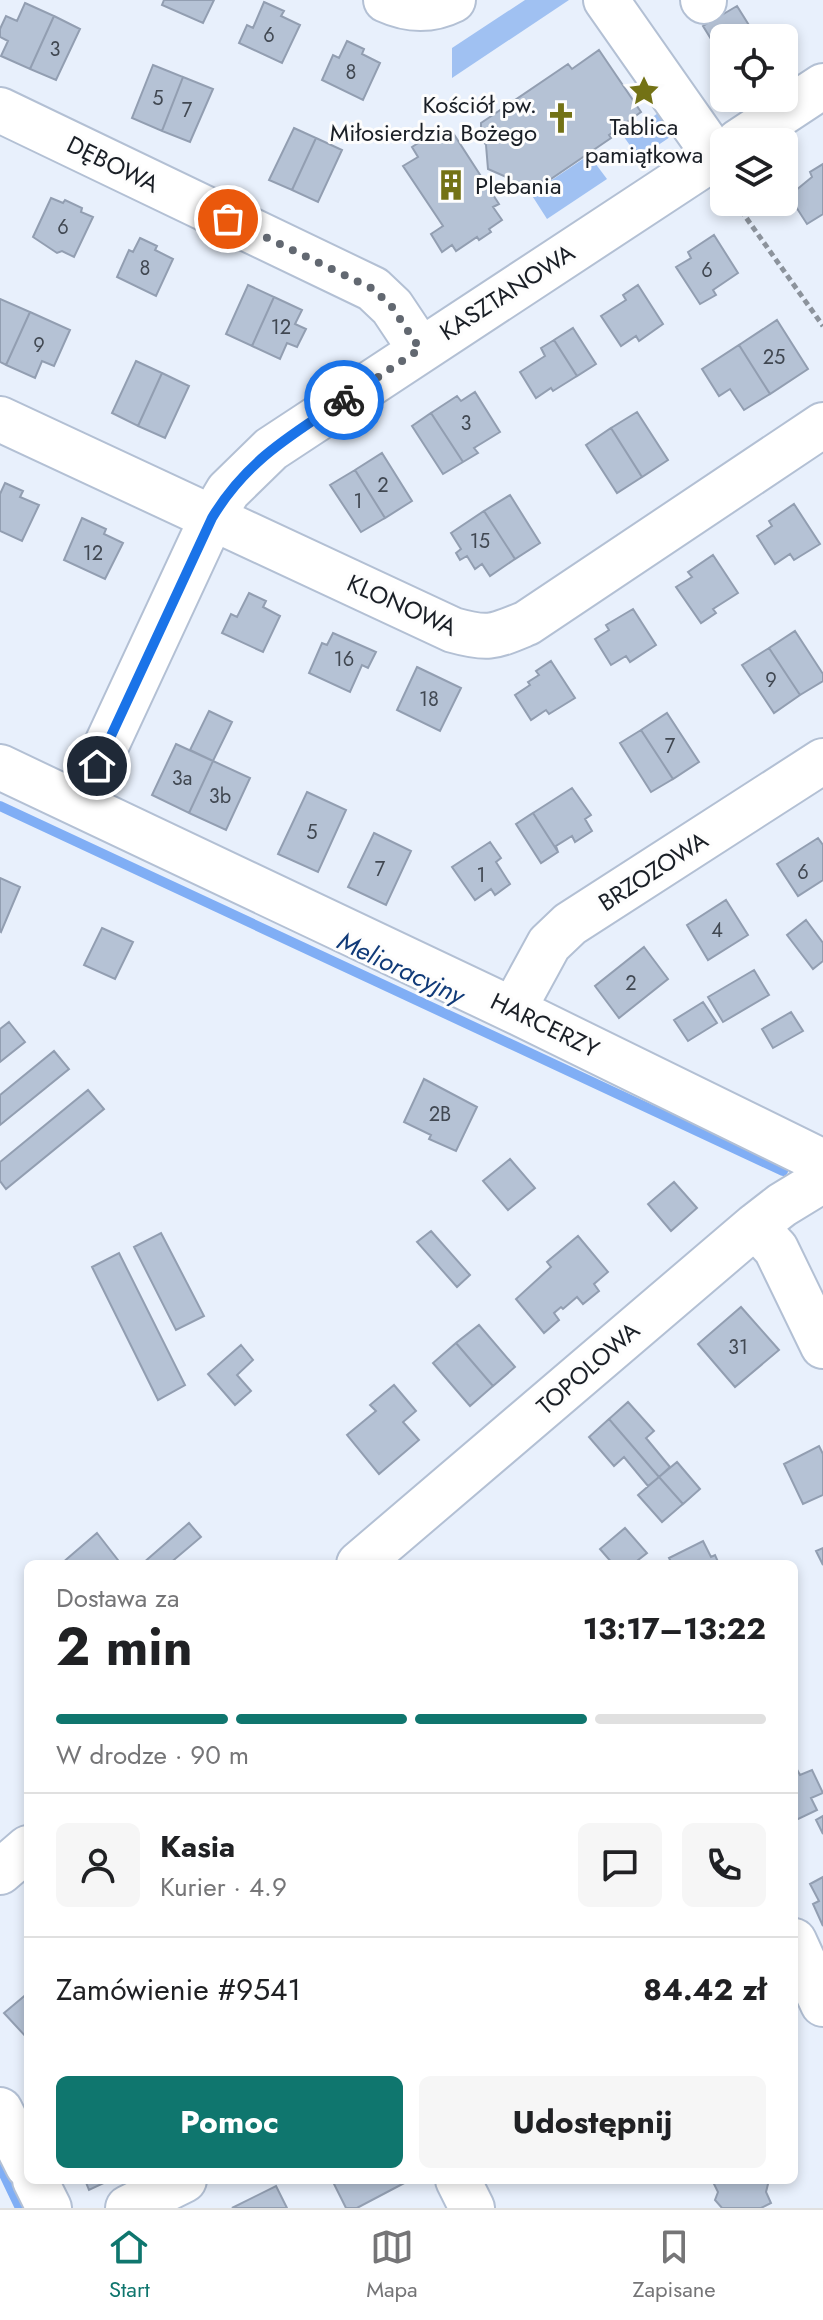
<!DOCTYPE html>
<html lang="pl">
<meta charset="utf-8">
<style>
:root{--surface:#fff;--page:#f6f6f6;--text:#202124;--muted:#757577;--line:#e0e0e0;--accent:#0f766e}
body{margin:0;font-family:Jost,sans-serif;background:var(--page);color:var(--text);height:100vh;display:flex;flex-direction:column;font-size:30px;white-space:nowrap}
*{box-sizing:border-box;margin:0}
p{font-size:26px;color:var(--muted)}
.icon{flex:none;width:44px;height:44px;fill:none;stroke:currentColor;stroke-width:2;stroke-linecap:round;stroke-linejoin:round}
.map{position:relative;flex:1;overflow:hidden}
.drawer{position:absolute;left:24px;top:1560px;width:774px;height:624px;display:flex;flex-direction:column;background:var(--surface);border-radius:12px;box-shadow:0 4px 12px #0003}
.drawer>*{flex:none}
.tools{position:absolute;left:710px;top:24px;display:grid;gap:16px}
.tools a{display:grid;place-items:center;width:88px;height:88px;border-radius:12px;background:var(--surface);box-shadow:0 4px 12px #0003;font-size:40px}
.pin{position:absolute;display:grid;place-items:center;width:68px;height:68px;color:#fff;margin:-34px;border:4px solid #fff;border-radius:50%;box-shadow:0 2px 8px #0007}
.courier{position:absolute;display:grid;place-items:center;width:80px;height:80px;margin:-40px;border:6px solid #1a73e8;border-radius:50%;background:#fff;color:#222;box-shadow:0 2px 10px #0007}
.overview em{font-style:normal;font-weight:700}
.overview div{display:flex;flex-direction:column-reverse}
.overview{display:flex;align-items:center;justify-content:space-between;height:136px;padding:0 32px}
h1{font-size:52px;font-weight:700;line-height:60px}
.bar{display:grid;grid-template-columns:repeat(4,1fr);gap:12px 8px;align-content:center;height:96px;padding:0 32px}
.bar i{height:10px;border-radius:6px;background:var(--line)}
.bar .current{background:var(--accent)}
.bar p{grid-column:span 4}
.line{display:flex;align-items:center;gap:20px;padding:0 32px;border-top:2px solid var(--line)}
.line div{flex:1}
.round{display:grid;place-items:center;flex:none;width:84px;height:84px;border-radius:12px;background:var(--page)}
.cta{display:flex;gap:16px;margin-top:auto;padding:16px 32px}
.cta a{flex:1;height:92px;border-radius:12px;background:var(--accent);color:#fff;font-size:32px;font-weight:700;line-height:92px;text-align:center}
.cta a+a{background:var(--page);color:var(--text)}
.tab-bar{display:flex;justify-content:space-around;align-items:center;height:112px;border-top:2px solid var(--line);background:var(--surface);font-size:22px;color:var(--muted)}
.tab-bar a{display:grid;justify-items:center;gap:4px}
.tab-bar .current{color:var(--accent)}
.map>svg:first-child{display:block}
.green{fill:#a0c1f2}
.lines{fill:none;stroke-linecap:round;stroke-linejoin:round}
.stream{stroke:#80aef5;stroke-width:10}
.building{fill:#b5c2d5;stroke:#929eb1;stroke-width:2}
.minor-casing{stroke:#b3c0d4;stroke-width:48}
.path{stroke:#8c939c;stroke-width:5;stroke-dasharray:6 4;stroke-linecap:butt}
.minor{stroke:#fff;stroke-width:44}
.done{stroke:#626871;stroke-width:8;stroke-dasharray:0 14.4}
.route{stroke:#1a73e8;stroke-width:10}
.labels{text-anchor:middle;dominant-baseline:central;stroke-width:6;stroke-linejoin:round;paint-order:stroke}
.number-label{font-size:20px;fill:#414852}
.poi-label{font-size:24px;fill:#1a1f26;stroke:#fdfdfd;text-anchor:end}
.street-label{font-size:24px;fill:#1a1f26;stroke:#fdfdfd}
.water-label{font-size:26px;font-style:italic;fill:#103a78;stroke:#fdfdfd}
</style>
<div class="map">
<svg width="823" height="2208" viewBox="0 0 823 2208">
<rect width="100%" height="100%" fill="#e8f0fc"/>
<path class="green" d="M525 0H569L452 78V48Z
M661 111 676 133 639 158 624 137Z
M589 155 607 179 547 219 531 194Z"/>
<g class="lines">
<path class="stream" d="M0 806 783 1171
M0 2166 20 2208"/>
</g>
<path class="building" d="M164 0H214L203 23 162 5Z
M264 2 284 11 281 16 300 25 282 63 239 43 247 25 253 28Z
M25 3 54 16 30 69 1 56 8 41 0 37V29L6 16 17 21Z
M737 6 757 38H724V60L703 26Z
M54 16 80 29 56 80 30 69Z
M347 41 364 49 362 54 380 63 363 100 322 80 333 55 339 58Z
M599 50 641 112 609 135 611 138 545 183 542 181 522 194 511 179 488 169 486 145 481 137V123L568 64 572 69Z
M153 65 183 77 162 131 132 118Z
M183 77 213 89 190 142 162 131Z
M294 128 316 138 292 190 269 180Z
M437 131 443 140 453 133 499 204 493 207 502 220 489 229 491 232 479 240 477 237 456 251 452 245 442 252 431 234 443 226 403 166 418 157 412 147Z
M316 138 342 150 318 202 292 190Z
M823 164V214L807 224 789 196 812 177 810 172Z
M51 198 63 203 65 200 82 208 81 212 93 217 74 257 62 251 57 253 33 237Z
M714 235 738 273 713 290 716 295 700 304 676 267 691 258 688 252Z
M140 238 157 246 155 250 173 259 156 296 117 277 129 250 133 252Z
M248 285 274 297 252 346 226 334Z
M638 285 663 324 639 341 636 336 621 346 601 316 626 300 623 295Z
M274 297 302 310 295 324 306 329 297 347 287 343 280 359 252 346Z
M0 299 30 312 6 365 0 362Z
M30 312 70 330 54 366 42 361 35 378 6 365Z
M777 320 808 369 770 394 739 345Z
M573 328 596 364 577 376 554 340Z
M554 340 577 376 553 391 551 388 536 398 520 372 545 356 541 348Z
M739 345 770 394 744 410 730 389 719 396 702 369Z
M136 361 162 373 138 426 112 413Z
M162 373 189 386 165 438 138 426Z
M475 392 500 432 474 448 478 453 463 462 431 413 457 396 461 401Z
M637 412 668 460 642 477 611 428Z
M431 413 463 462 443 474 412 426Z
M611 428 642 477 617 493 586 445Z
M382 453 412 501 385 518 355 470Z
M355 470 385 518 361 532 330 485Z
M5 483 23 491 20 497 39 505 22 541 0 531V494Z
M510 495 540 543 515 559 484 511Z
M794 504 820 544 794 560 790 554 775 564 757 536 772 526 769 521Z
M484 511 515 559 490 576 482 564 475 569 467 556 460 560 456 553 461 549 451 533Z
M82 518 106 529 104 534 123 543 105 579 64 560Z
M713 555 738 593 713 609 716 613 701 623 676 587 692 577 688 572Z
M249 593 266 601 263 607 280 616 263 652 222 633 231 614 237 617Z
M633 609 656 645 630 662 626 656 611 665 595 639 609 630 606 625Z
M795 631 823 674V681L800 695 769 648Z
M333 633 376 652 368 668 362 665 350 692 309 673 322 643 327 645Z
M769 648 800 695 774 713 742 665Z
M551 661 575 698 549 714 546 710 531 720 515 695 530 685 528 682 539 675 536 671Z
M417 667 461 688 440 731 397 710Z
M209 711 232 722 213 761 190 750Z
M667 713 699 762 673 779 641 730Z
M641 730 673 779 651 792 620 743Z
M176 744 213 761 189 813 152 795Z
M213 761 250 778 226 830 189 813Z
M572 788 591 815 585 819 592 831 575 842 572 836 556 846 558 852 533 813Z
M307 792 346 810 318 872 278 854Z
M533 813 558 852 541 863 516 824Z
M374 833 411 851 386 905 348 887Z
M818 838 823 845V880L798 896 777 864Z
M490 842 501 858 496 862 510 884 495 895 491 889 475 900 452 867Z
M0 878 20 887 1 932 0 931Z
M726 900 748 935 708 960 687 925Z
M806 920 823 943V961L813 969 787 935Z
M102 928 133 942 115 979 84 965Z
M644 947 668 979 619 1018 595 986Z
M754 970 769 995 723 1022 708 997Z
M703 1002 717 1023 688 1041 674 1020Z
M791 1012 803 1031 773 1048 762 1029Z
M9 1022 25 1042 0 1062V1029Z
M54 1051 69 1069 0 1125V1095Z
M424 1079 477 1107 456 1151 429 1139 431 1135 404 1122Z
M88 1090 104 1109 6 1189 0 1181V1162Z
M510 1159 535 1188 508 1210 483 1181Z
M674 1182 697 1208 671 1231 648 1204Z
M431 1231 470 1275 457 1287 417 1242Z
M161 1233 204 1316 176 1330 134 1247Z
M578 1236 608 1272 594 1284 599 1291 583 1304 577 1297 563 1309 561 1307 554 1313 559 1320 544 1333 516 1299 551 1267 547 1262Z
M119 1253 185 1385 158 1400 92 1267Z
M741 1307 779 1350 735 1387 698 1344Z
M479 1325 515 1367 493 1386 456 1343Z
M456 1343 493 1386 470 1406 433 1363Z
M241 1345 253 1360 237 1375 251 1391 235 1405 208 1374Z
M394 1385 416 1411 403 1422 419 1440 379 1474 347 1435 376 1411 370 1405Z
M628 1402 654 1431 646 1438 670 1467 659 1477 609 1419Z
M609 1419 659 1477 648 1486 624 1457 614 1466 589 1437Z
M819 1446 823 1454V1495L803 1504 784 1464Z
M677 1462 700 1489 683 1504 659 1477Z
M659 1477 683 1504 662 1522 638 1495Z
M189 1523 201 1537 169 1564H142Z
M625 1528 647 1553 633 1564H613L600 1549Z
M97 1533 121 1564H61Z
M703 1541 711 1557 715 1555 719 1564H672L669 1558Z
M823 1548V1565L816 1551Z
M794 1764 800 1775 812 1770 823 1793 811 1798 817 1810 794 1821Z
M823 1816V1834L816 1820Z
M823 1877V1926L813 1904 819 1901 810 1884Z
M28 1993V2039L4 2013Z
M85 2180H110L89 2190Z
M332 2180H410L357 2208H346Z
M712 2180H766L768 2184 766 2192 771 2203 761 2208H722L715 2200 718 2192Z
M276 2186 287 2208H232Z"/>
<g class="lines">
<defs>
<path id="minor" d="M386 0C408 10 431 11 453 0
M606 0 716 157
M703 0 704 1
M0 110 373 289 392 307 420 349
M738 142 823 86
M0 419 453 630C489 640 493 637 527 623L823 425
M0 767 513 1010 815 1158 823 1170
M79 804 212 518 228 491 271 449 724 151
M513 1010 549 944 570 924 823 761
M755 1226 776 1249 823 1346
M359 1564 755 1226 782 1205 823 1180
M0 1872 28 1848
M794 1941 823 2004
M0 2110 28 2166
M35 2180 49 2208
M458 2180 472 2208
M128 2208 184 2180"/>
</defs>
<use href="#minor" class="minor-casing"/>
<path class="path" d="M735 202 823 326"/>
<use href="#minor" class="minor"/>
</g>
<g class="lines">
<path class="done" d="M228 219 373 289 392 307 420 349 344 400"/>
<path class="route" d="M97 766 212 518C246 461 291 435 344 400"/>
</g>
<defs>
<symbol id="sight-bare" viewBox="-9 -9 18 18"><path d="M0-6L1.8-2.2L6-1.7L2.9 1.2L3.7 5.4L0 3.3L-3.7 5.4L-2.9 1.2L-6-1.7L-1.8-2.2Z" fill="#737215" stroke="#fdfdfd" stroke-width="2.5" paint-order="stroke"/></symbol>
<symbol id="church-bare" viewBox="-9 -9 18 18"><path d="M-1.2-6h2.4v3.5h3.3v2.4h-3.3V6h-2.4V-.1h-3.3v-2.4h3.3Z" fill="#737215" stroke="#fdfdfd" stroke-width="2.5" paint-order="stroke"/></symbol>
<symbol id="building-bare" viewBox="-9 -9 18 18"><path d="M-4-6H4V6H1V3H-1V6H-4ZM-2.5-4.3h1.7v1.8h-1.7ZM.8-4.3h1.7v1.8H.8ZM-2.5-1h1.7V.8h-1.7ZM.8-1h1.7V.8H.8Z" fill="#737215" stroke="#fdfdfd" stroke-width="2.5" paint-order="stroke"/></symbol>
</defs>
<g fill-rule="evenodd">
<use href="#sight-bare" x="622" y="69" width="44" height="44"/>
<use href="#church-bare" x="539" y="96" width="44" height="44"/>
<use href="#building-bare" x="429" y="163" width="44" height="44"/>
</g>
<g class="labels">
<g class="number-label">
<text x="269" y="35">6</text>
<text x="55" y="49">3</text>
<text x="351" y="72">8</text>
<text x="158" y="98">5</text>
<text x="187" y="110">7</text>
<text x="63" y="227">6</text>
<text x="145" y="268">8</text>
<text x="707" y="270">6</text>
<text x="281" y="327">12</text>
<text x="39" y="345">9</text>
<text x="774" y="357">25</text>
<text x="466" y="423">3</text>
<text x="383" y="485">2</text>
<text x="358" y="501">1</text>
<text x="480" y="541">15</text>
<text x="93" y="553">12</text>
<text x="344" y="659">16</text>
<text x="771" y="680">9</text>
<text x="429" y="699">18</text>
<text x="670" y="746">7</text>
<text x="182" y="778">3a</text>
<text x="220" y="796">3b</text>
<text x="312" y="832">5</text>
<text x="380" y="869">7</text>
<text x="803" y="872">6</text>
<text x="481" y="875">1</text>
<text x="717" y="930">4</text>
<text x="631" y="983">2</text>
<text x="440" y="1114">2B</text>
<text x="738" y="1347">31</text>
</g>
<g class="poi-label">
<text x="537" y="104">Kościół pw.<tspan x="537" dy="28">Miłosierdzia Bożego</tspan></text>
<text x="644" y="126" text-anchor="middle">Tablica<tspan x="644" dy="28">pamiątkowa</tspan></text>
<text x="475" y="185" text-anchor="start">Plebania</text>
</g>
<g class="street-label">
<text transform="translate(113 164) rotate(26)">DĘBOWA</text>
<text transform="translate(507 292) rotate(-33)">KASZTANOWA</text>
<text transform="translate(402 605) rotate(24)">KLONOWA</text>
<text transform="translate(653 871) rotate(-33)">BRZOZOWA</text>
<text transform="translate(545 1025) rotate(26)">HARCERZY</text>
<text transform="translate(588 1368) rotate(-41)">TOPOLOWA</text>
</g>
<g class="water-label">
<text transform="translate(401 968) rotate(25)">Melioracyjny</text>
</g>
</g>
</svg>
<div class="tools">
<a><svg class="icon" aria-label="locate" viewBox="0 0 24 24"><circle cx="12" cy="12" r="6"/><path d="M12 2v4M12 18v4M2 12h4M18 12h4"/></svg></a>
<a><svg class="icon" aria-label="layers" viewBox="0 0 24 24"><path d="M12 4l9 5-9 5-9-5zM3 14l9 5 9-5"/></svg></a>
</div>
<div class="pin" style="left:228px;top:219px;background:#ea580c"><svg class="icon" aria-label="bag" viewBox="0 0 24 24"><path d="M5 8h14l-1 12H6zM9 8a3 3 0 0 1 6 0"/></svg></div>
<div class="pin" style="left:97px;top:766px;background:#1f2937"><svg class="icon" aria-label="home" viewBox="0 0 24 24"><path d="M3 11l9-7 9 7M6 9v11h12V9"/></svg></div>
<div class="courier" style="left:344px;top:400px"><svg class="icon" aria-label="bike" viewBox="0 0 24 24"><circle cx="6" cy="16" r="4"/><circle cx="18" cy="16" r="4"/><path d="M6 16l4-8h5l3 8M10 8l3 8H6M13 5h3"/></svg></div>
<section class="drawer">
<div class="overview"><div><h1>2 min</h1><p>Dostawa za</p></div><em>13:17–13:22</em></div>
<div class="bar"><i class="current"></i><i class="current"></i><i class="current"></i><i></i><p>W drodze · 90 m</p></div>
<div class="line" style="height:144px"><a class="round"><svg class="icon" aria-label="person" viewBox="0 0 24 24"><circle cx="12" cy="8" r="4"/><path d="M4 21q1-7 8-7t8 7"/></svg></a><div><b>Kasia</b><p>Kurier · 4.9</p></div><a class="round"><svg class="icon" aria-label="chat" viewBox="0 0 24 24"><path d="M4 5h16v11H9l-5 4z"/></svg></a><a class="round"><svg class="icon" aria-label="phone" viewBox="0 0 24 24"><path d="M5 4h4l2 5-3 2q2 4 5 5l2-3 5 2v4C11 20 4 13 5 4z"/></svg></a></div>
<div class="line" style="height:104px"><div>Zamówienie #9541</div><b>84.42 zł</b></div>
<div class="cta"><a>Pomoc</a><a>Udostępnij</a></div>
</section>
</div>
<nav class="tab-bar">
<a class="current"><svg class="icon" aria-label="home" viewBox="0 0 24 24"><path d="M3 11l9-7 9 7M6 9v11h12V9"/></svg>Start</a>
<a><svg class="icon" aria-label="map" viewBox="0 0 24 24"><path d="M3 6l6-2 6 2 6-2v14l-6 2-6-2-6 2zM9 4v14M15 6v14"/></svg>Mapa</a>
<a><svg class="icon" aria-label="saved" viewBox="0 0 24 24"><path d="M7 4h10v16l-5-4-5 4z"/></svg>Zapisane</a>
</nav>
